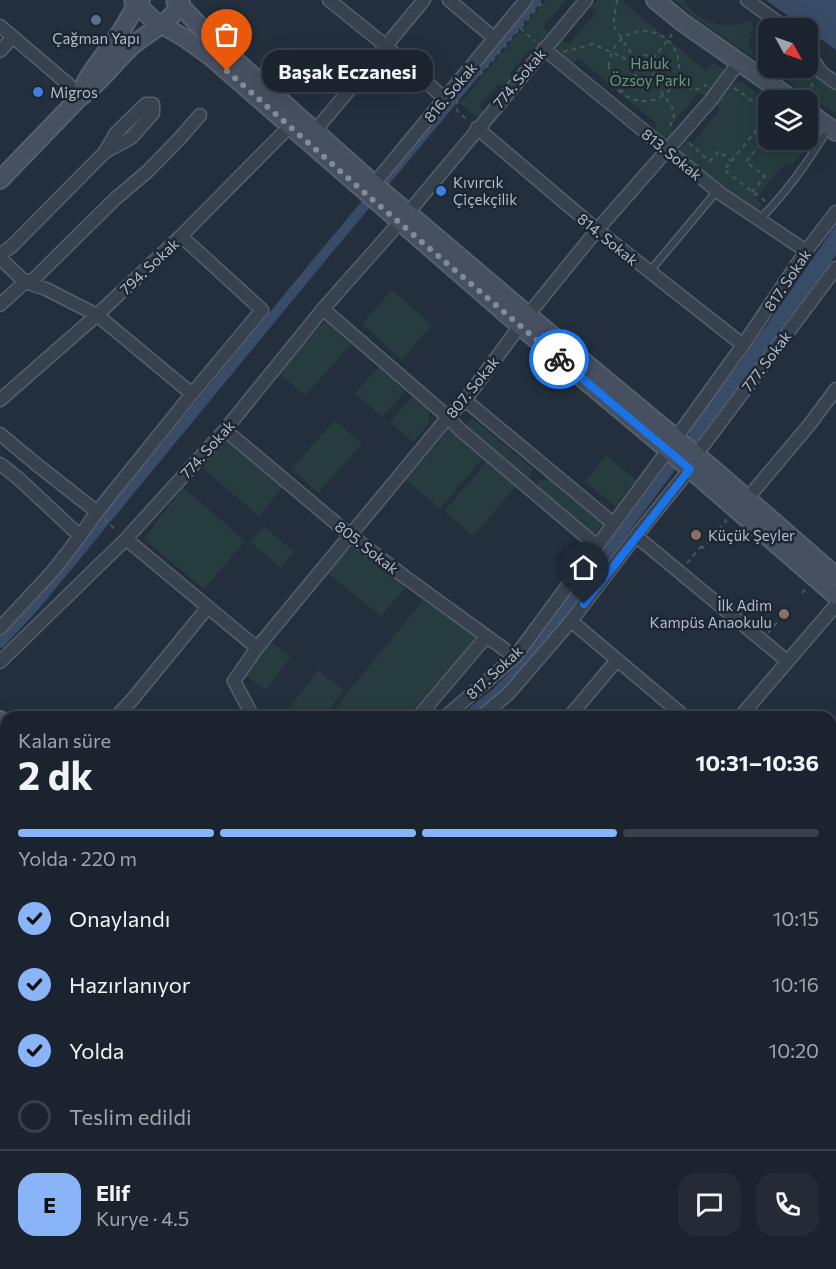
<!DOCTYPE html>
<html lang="tr">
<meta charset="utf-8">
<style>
:root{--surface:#1b232e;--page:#242b36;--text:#f1f3f6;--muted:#a0a4aa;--line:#39404a;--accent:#8ab4f8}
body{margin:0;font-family:Commissioner,sans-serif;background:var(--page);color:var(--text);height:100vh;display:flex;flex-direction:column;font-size:22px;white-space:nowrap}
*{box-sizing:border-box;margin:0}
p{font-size:20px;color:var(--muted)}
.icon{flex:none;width:33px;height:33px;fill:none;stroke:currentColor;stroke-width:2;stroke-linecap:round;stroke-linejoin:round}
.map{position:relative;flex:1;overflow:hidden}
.side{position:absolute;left:0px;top:711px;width:837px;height:558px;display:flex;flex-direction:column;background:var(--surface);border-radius:18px 18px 0 0;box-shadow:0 6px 24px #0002,0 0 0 2px var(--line)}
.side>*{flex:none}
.needle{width:39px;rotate:130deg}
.buttons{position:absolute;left:758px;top:18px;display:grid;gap:12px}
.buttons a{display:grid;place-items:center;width:60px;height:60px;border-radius:12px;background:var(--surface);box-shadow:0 6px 24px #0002,0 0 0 2px var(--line);font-size:30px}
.pin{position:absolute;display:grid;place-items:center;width:51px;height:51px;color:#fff;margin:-62px -26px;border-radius:50% 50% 50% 0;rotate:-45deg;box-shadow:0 0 6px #0007}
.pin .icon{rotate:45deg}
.courier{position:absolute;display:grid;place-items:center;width:60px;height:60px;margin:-30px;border:4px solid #1a73e8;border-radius:50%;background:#fff;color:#222;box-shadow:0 2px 8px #0007}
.bubble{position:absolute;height:42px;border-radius:18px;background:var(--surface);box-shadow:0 6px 24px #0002,0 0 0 2px var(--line);font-size:20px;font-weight:700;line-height:42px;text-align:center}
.headline em{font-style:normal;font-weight:700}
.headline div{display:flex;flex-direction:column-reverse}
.headline{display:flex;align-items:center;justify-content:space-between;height:102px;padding:0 18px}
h1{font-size:39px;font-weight:700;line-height:45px}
.bar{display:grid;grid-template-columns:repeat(4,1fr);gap:9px 6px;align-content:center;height:72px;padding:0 18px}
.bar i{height:8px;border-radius:4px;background:var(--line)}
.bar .on{background:var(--accent)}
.bar p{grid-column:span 4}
.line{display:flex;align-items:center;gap:15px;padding:0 18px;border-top:2px solid var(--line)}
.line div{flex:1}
.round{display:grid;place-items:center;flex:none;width:63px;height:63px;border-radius:18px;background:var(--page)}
ol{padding:0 18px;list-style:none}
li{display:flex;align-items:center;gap:18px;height:66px}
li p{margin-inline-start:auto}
li .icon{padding:6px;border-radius:50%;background:var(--accent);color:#111;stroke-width:4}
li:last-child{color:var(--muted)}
li i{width:33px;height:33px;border:3px solid var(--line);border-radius:50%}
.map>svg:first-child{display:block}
.green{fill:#263c3f}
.water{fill:#394c67}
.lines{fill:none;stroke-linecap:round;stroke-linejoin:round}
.canal{stroke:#394c67;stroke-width:10}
.lane-casing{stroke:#565f6c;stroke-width:9}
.street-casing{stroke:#565f6c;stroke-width:15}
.secondary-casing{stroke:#565f6c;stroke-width:20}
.primary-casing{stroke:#414a57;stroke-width:22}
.path{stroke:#44595c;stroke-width:2;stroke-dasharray:4.5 4.5;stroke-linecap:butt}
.lane{stroke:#38414e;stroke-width:6}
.street{stroke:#38414e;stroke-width:12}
.secondary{stroke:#465061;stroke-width:16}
.primary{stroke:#56606e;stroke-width:20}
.done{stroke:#828b98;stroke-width:6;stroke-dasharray:0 10.8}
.route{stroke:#1a73e8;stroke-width:8}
.service-dot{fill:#5c6f8a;stroke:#1d2633;stroke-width:2}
.shop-dot{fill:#3f7fe0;stroke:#1d2633;stroke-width:2}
.education-dot{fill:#8d6e63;stroke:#1d2633;stroke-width:2}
.labels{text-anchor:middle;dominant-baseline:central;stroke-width:5;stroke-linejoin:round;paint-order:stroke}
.poi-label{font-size:15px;fill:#b4bcc9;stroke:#1d2633;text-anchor:start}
.park-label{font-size:15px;fill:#6b9a76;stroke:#1d2633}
.street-label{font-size:15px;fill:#b4bcc9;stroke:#1d2633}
</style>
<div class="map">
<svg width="836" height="1269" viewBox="0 0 836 1269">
<rect width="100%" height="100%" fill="#242f3e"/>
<path class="green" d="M546 0H566L543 27 551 35 536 53 530 49 509 74 514 79 506 89 499 83 479 107 484 112 478 118 460 103Z
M598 0H624L623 2 705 70 713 63 723 69V77L706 97 698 93 670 128 675 133 672 138 665 139 654 130 657 124 578 58 573 64 560 54 557 49 562 40 569 44 597 12 591 7Z
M675 0H683C698 23 725 32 751 20L754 30 750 32 752 38 748 42 753 55 768 54V67L694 17Z
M807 64 810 70 836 91V114L769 68H807Z
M741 81 768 101V140H807V130L816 136 791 166 786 162 756 198 762 205 756 213 680 153V148L688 140 692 144 720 109 716 103 733 84Z
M392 290 432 325 402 360 362 324Z
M325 321 351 344 305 396 279 373Z
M379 367 405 391 382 417 355 393Z
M413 396 429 410V423L413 442 390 422Z
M472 418 534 470 525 480 464 428Z
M335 420 362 444 318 493 291 469Z
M448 430 482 459 440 509 406 480Z
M225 437 283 487 259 516 200 466Z
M606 455 636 480 615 506 585 482Z
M487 461 516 486 473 536 444 511Z
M549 479 603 523 594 535 538 489 537 480Z
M183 487 245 541 204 589 144 539Z
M264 526 294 552 281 568 250 542Z
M352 547 406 587 381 616 327 573Z
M423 600 477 637 407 717H347L336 707Z
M271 642 291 656 266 690 246 676Z
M318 670 344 690 323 717H284L283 716Z"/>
<path class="water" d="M766 0H836V50Z
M836 225V255L698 440 687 432 740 363Z"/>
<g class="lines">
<path class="canal" d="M0 643 33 608 311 270 536 0
M466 717 495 694 522 667 701 427
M831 1227 836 1220
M801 1269 805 1263"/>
<defs>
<path id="lane" d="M760 219C785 194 810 159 828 129
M650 271 717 191
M831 796 836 790"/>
<path id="street" d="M329 0 386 46 444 98
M449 0 494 38
M747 0 786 28
M0 26 68 84 79 98
M544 49 721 194 806 251
M0 51 12 38
M807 51 821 72 836 83
M477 128 597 230 743 345
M315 131 424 0
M374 184 526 0
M408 213 586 0
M0 255 12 246 105 152 116 133 146 104H153V113L131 138 105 152
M0 258 25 282 46 289 97 315 192 394
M0 305 25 282 34 279 115 199 148 171 181 137 200 115
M323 309 448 417 459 429 597 546
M0 400 97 315 181 236 290 126
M465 400 614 524
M225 430 350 535 405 577 515 657
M0 434 36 464 97 512 80 536
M676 438 743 345 806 251 836 212
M696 455 836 268
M0 464 19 479 80 536 53 571 0 628
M747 499 810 424 836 389
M97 512 192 394 262 310 181 236
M636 536 787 661
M126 539 257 648
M571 621 685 717
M0 662 126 539 225 430 323 309 400 222
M116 717 132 700 208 607
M256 717 251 713 234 681 257 648 448 417 465 400 528 315 597 230 711 100 739 62
M418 717 486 637
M445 717 515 657 668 450
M481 717 509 693 571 621 636 536 690 469
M569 717 617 660
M740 717 836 605
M831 750 836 744
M831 834 836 838
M0 899 6 903
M0 993 6 985
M831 1012 836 1016
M0 1060 6 1065
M831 1211 836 1204
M831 1251 836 1244
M322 1263 329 1269
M505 1263 512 1269
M279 1269 284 1263
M401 1269 404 1263
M567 1269 572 1263
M788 1269 793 1263
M818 1269 822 1263"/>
<path id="secondary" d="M133 0 152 19 186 39 211 57 520 326 668 450 836 596
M175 0 214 41 374 184 528 315 719 474 836 576
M655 0 682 22 793 100
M81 91C91 68 110 50 123 28 129 19 133 8 141 0
M807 111 836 132
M0 180 79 98C99 84 112 65 130 48 146 32 174 23 181 0
M0 720 6 725
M831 1070 836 1063
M764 1263 770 1269
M11 1269 15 1263
M683 1269 687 1263"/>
<path id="primary" d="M0 1221 6 1227
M49 1263 56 1269"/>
</defs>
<use href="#lane" class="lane-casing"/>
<use href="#street" class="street-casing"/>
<use href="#secondary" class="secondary-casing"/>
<use href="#primary" class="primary-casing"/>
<path class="path" d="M617 0 613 25 635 59
M520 28 535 41
M609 66a35 35 0 1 1 70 0a35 35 0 1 1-70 0Z
M563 52 593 44 633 62
M632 67a12 12 0 1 1 24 0a12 12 0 1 1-24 0Z
M653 59 673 33
M654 73 694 90 707 85
M480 75 544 0
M651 76 675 112 669 130
M734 88 768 112
M620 93 637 76
M805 94 814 82
M458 100 456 107 458 112 469 121
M689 143 710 161 719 151 731 161
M752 192 765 176 746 162 763 141 755 134
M765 201 724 170 768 116
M104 519 117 531
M701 546 703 548 726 521 725 517
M687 563 703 544
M802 593 807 587
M768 633 780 619
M831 809 836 814"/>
<use href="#lane" class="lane"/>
<use href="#street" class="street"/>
<use href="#secondary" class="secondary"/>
<use href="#primary" class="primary"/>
</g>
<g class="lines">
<path class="done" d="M227 71 374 201 559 359"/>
<path class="route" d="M559 359 690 469 584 604"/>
</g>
<circle class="service-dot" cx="96" cy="20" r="6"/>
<g class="shop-dot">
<circle cx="38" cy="92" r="6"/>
<circle cx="441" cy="191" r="6"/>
</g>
<g class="education-dot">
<circle cx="696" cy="535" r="6"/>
<circle cx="784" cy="614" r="6"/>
</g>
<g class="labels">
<g class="poi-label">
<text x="96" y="38" text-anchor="middle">Çağman Yapı</text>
<text x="50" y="92">Migros</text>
<text x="453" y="182">Kıvırcık<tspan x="453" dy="17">Çiçekçilik</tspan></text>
<text x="708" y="535">Küçük Şeyler</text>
<text x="772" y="605" text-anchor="end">İlk Adim<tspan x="772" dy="17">Kampüs Anaokulu</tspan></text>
</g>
<g class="park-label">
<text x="650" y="63">Haluk<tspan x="650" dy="17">Özsoy Parkı</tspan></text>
</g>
<g class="street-label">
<text transform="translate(519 78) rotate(-50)">774. Sokak</text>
<text transform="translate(450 92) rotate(-50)">816. Sokak</text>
<text transform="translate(672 154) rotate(39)">813. Sokak</text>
<text transform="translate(608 239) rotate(39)">814. Sokak</text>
<text transform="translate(149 266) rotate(-43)">794. Sokak</text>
<text transform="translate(787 280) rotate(-56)">817. Sokak</text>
<text transform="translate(766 361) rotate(-53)">777. Sokak</text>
<text transform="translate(472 387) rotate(-51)">807. Sokak</text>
<text transform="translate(207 449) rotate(-48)">774. Sokak</text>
<text transform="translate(367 547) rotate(38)">805. Sokak</text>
<text transform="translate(494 672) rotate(-43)">817. Sokak</text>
</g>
</g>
</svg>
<div class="buttons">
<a><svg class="needle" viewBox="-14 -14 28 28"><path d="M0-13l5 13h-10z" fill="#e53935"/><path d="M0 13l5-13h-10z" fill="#a0a4aa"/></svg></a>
<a><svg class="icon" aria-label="layers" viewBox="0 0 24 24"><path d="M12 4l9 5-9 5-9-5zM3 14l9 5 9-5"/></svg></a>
</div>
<div class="pin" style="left:227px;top:71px;background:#ea580c"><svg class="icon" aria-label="bag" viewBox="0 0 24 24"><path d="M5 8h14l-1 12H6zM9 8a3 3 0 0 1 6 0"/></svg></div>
<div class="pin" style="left:584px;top:604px;background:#1f2937"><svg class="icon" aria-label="home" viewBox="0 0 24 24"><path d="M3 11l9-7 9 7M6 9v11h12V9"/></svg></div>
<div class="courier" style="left:559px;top:359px"><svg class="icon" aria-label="bike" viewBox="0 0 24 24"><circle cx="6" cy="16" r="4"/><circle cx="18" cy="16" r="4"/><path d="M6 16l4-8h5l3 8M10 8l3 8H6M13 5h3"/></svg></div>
<div class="bubble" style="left:262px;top:50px;width:171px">Başak Eczanesi</div>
<section class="side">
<div class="headline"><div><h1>2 dk</h1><p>Kalan süre</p></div><em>10:31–10:36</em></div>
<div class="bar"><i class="on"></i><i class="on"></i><i class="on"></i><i></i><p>Yolda · 220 m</p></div>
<ol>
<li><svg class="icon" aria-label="check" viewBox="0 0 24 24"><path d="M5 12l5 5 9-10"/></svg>Onaylandı<p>10:15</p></li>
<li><svg class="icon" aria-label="check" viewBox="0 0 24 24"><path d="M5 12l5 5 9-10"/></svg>Hazırlanıyor<p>10:16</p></li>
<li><svg class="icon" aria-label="check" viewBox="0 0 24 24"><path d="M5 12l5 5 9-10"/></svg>Yolda<p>10:20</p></li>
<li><i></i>Teslim edildi</li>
</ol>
<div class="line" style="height:108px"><b class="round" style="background:var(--accent);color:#111">E</b><div><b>Elif</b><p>Kurye · 4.5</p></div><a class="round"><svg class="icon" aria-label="chat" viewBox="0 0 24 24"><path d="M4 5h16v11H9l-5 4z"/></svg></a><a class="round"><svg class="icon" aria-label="phone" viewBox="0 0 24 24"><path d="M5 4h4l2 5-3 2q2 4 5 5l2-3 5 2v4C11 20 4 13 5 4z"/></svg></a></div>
</section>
</div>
